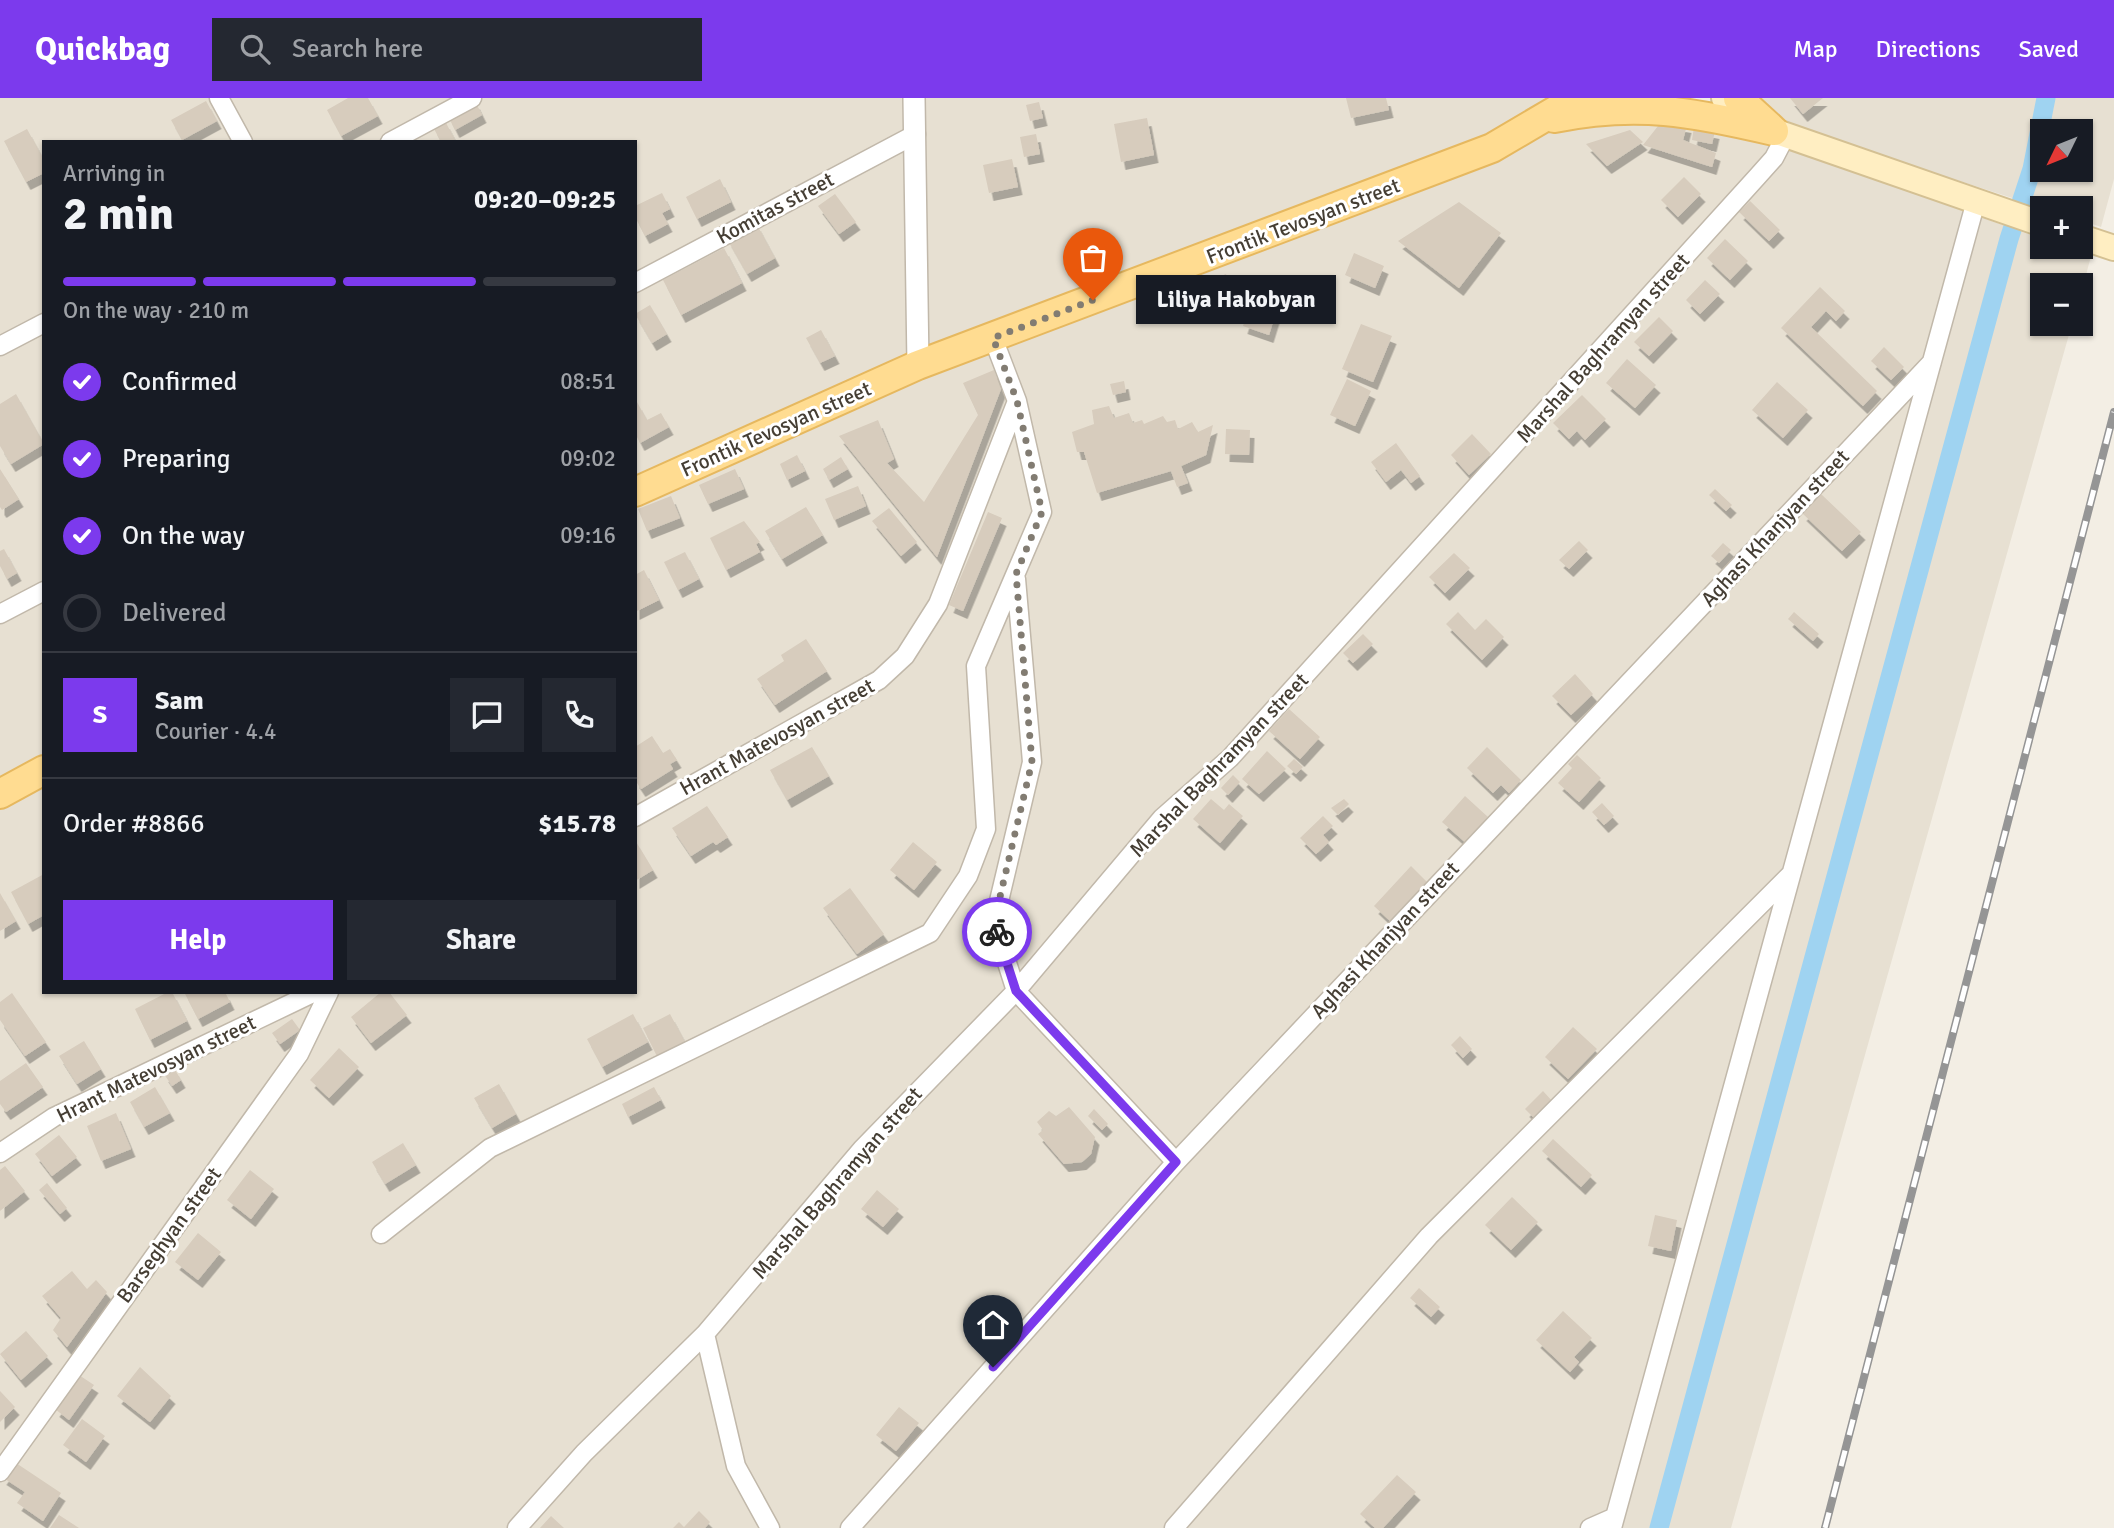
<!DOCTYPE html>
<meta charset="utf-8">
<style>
:root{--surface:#171b24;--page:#242831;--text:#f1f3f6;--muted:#9ea1a6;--line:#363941;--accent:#7c3aed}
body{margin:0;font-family:Signika,sans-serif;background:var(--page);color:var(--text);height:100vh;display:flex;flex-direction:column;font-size:26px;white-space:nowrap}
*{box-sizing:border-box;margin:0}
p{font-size:23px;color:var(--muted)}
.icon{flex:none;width:38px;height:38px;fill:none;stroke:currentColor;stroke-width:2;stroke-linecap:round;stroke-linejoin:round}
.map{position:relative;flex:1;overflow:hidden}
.sheet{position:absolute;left:42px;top:42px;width:595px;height:854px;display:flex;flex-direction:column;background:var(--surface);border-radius:0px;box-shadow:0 2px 5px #0004}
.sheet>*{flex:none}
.needle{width:46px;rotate:227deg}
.buttons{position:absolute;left:2030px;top:21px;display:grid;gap:14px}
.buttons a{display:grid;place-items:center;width:63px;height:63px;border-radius:0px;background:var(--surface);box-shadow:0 2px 5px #0004;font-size:35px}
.pin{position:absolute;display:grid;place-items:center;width:60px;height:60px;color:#fff;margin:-72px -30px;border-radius:50% 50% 50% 0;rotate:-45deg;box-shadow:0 0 7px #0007}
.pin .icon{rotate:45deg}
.courier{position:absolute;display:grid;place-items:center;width:70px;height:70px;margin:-35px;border:5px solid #7c3aed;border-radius:50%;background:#fff;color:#222;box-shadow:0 2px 9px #0007}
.bubble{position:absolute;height:49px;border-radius:0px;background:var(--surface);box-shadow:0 2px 5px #0004;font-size:23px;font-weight:700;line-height:49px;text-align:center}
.summary em{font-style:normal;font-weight:700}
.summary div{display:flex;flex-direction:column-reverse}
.summary{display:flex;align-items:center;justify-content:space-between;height:119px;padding:0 21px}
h1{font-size:46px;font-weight:700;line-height:52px}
.bar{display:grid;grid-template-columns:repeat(4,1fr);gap:10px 7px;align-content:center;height:84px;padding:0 21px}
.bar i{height:9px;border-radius:5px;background:var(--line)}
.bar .on{background:var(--accent)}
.bar p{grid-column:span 4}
.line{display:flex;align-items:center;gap:18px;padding:0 21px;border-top:2px solid var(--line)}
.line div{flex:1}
.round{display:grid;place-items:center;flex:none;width:74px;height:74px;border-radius:0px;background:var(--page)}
ol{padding:0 21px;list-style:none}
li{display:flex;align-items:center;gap:21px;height:77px}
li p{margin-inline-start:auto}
li .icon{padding:7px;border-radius:50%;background:var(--accent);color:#fff;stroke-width:4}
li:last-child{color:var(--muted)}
li i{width:38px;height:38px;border:4px solid var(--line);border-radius:50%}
.primary-button{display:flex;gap:14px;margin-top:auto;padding:14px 21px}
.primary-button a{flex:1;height:80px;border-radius:0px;background:var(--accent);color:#fff;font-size:28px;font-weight:700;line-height:80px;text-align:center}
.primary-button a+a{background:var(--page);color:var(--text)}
header{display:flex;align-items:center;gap:42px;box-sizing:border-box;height:98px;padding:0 35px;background:var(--accent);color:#fff}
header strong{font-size:33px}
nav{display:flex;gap:38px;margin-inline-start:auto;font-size:24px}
.search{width:490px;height:63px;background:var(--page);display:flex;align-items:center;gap:18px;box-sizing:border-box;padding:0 24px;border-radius:0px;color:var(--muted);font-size:26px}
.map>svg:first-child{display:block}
.residential{fill:#e7e0d2;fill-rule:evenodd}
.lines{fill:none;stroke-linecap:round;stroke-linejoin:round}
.canal{stroke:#9fd3f1;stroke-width:19}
.building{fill:#d7ccbd;filter:url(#shadow)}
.minor-casing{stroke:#c1b8aa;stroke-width:21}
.tertiary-casing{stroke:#c1b8aa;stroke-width:24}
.secondary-casing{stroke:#d4c093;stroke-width:28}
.primary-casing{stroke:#e6b85f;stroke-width:32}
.minor{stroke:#fff;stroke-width:18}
.tertiary{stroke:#fff;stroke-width:21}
.secondary{stroke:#ffeec2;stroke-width:24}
.primary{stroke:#ffdc91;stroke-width:28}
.rail-casing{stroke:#959595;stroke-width:8}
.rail{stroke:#fff;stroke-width:5;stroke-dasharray:16;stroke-linecap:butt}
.done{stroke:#827c72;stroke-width:7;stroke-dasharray:0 12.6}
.route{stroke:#7c3aed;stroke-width:9}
.labels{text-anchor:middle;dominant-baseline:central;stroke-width:6;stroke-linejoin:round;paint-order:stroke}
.street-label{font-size:21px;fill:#453e34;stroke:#fff}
</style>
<header>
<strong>Quickbag</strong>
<div class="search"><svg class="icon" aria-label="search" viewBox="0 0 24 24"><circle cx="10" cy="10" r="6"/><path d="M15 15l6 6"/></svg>Search here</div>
<nav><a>Map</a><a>Directions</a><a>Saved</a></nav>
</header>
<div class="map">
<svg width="2114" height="1430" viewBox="0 0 2114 1430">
<defs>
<filter id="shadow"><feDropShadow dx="4.5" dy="8" stdDeviation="0" flood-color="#0004"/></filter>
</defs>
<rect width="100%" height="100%" fill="#f3eee4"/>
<path class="residential" d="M0 0H1589L1768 43 2042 141V149H2065L2091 158 2081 196V187H2042V226H2072L1731 1430H0ZM44 44H635V894H44Z
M1750 0H2114V81L2101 129 2081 122V110H2043L1780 25ZM2042 33H2081V72H2042Z"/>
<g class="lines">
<path class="canal" d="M1659 1430 2009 141 2032 71 2046 0"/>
</g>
<path class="building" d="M348 0H368L378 18 341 38 327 12Z
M1346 0H1386L1389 12 1351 20Z
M1790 0H1823L1803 16Z
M206 3 217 23 182 42 171 22Z
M475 3 482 17 455 32 448 18Z
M1039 4 1043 20 1030 23 1026 7Z
M1147 20 1154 57 1121 64 1114 26Z
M445 23 455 42 453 44H441L433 29Z
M1662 23 1687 27 1683 42 1716 55 1712 69 1643 47Z
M1694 29 1715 33 1712 46 1692 42Z
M27 31 44 62V75L26 84 4 43Z
M1630 32 1643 44 1607 68 1586 46Z
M1036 36 1040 56 1024 59 1020 39Z
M1012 61 1018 89 989 95 983 67Z
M1684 79 1701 96 1678 119 1661 102Z
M720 81 731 104 697 121 686 99Z
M662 95 670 111 662 115 668 126 645 138 635 119V108Z
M835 96 856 124 839 136 818 108Z
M1750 103 1780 132 1769 143 1739 114Z
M1459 104 1501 135 1459 190 1398 143Z
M756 125 775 160 747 176 727 141Z
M1725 141 1748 163 1730 182 1707 160Z
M724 150 742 185 681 217 663 182Z
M1354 155 1384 168 1375 190 1345 177Z
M1226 176 1232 193 1189 210 1183 193Z
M1705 182 1720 196 1700 216 1686 202Z
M1820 189 1845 213 1836 223 1826 213 1811 229 1877 293 1863 308 1781 230Z
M1251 202 1277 211 1269 237 1243 228Z
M650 207 667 236 652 245 635 216Z
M1659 219 1673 233 1649 258 1634 244Z
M1361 226 1392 238 1373 284 1342 271Z
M821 232 835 258 820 265 806 240Z
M1884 249 1904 269 1891 282 1871 263Z
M1627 261 1656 287 1635 310 1606 285Z
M994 272 1001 291 937 459 839 338 878 322 894 361 887 365 924 404 978 317 963 285Z
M1347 281 1371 293 1355 328 1330 317Z
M1124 283 1126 294 1113 297 1110 286Z
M1777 284 1808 312 1783 340 1752 312Z
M16 296 44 346 11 366 0 348V306Z
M1582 297 1606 321 1585 342 1577 333 1569 341 1553 325Z
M637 304 647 322 661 315 669 329 640 345 635 335Z
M1109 308 1114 320 1129 315 1133 325 1142 322 1144 326 1163 318 1167 324 1175 322 1178 331 1192 324 1198 334 1213 327 1206 357 1181 368 1188 385 1177 389 1171 373 1097 395 1084 354H1077L1072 334 1094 326 1092 312Z
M1226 331 1250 332 1249 357 1225 356Z
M1472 336 1491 356 1469 377 1451 357Z
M1396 345 1420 378 1411 385 1401 372 1386 384 1371 364Z
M797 357 805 373 787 382 780 366Z
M841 359 848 371 829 382 823 371Z
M0 371 19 401 2 412 0 409Z
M735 371 744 391 708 406 699 387Z
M858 388 866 408 834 422 825 401Z
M1715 391 1732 407 1726 413 1709 397Z
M1821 396 1861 434 1842 453 1802 415Z
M671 398 680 420 647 433 638 411Z
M806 409 823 437 782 461 765 433Z
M889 410 917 444 901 458 872 423Z
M988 414 1002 420 963 513 949 507Z
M744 423 760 444 756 446 760 454 726 472 710 440Z
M1579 443 1588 452 1569 471 1559 462Z
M1723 445 1731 452 1719 465 1711 458Z
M4 451 17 475 7 481 0 468V453Z
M685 454 699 481 678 492 664 464Z
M1454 455 1470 470 1445 495 1429 479Z
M644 472 659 502 635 514V477Z
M1458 514 1475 532 1486 521 1504 539 1482 562 1446 526Z
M1794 514 1819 536 1813 543 1788 521Z
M1363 536 1373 546 1353 565 1343 555Z
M806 541 827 573 775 607 757 581 784 563 781 557Z
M1575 576 1593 596 1571 617 1552 598Z
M1289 611 1320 639 1300 661 1269 633Z
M652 638 663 655 670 651 677 662 670 666 673 671 641 691 635 682V649Z
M812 649 829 678 787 702 770 672Z
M1487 649 1521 682 1509 695 1501 687 1493 695 1467 670Z
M1267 653 1286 671 1259 696 1242 681Z
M1577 657 1601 680 1579 704 1558 685 1572 670 1568 666Z
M1294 661 1303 669 1296 676 1287 668Z
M1233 677 1240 684 1228 697 1221 690Z
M1465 698 1488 719 1466 745 1442 724Z
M1211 701 1224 712 1229 706 1243 718 1220 745 1193 721Z
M1344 701 1349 706 1338 717 1331 710Z
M1602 705 1614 718 1604 727 1592 714Z
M707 708 728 739 716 747 713 744 691 758 672 730Z
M1323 718 1333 728 1323 737 1329 744 1316 756 1300 740Z
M635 742 653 772 635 783Z
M913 744 937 764 914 792 890 772Z
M1411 768 1427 784 1390 823 1374 808Z
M44 776V817L28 826 11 794Z
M850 790 884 836 857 856 823 810Z
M0 795 16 823 0 833Z
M168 894H172L187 923 150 942 135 911Z
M184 894H225L230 904 198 921Z
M381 894H389L407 917 371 945 351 919Z
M12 895 46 944 25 958 0 922V904Z
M633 916 648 944 602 969 587 941Z
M670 916 685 944 657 958 643 930Z
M292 921 300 932 280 946 272 935Z
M1573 929 1597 951 1568 981 1545 959Z
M1460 938 1472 951 1463 960 1451 947Z
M84 943 101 971 77 986 59 958Z
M339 950 359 969 329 1000 310 982Z
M26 965 43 989 6 1014 0 1006V983Z
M174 970 181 982 172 988 164 976Z
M499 986 516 1016 492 1030 474 1000Z
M155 989 170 1015 144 1029 130 1004Z
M654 989 661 1002 628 1019 622 1006Z
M1543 993 1553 1004 1535 1021 1525 1011Z
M1069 1009 1095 1039 1091 1056 1082 1064 1064 1066 1038 1036 1043 1032 1037 1024 1049 1013 1056 1018Z
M1094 1011 1108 1026 1102 1032 1088 1018Z
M116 1015 131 1051 101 1063 87 1028Z
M59 1037 77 1059 52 1078 35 1056Z
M1553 1041 1592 1077 1581 1089 1542 1053Z
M403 1045 416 1067 385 1086 372 1064Z
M5 1068 25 1093 0 1113V1072Z
M250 1072 274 1091 251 1121 227 1102Z
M47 1085 67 1110 60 1116 39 1092Z
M877 1092 899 1111 883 1129 861 1111Z
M1512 1099 1538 1124 1511 1152 1485 1127Z
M1655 1117 1677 1122 1671 1153 1648 1148Z
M198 1135 221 1154 198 1182 175 1164Z
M72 1173 87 1191 96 1182 107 1194 67 1249 53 1232 61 1220 42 1198Z
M1419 1190 1440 1209 1431 1219 1410 1200Z
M1563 1213 1592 1240 1574 1259 1579 1264 1570 1274 1536 1242Z
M26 1233 48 1258 21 1282 0 1256Z
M140 1269 171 1298 150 1324 117 1298Z
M79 1277 94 1287 69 1322 55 1311Z
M0 1293 15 1309 0 1324Z
M899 1309 919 1325 896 1353 876 1337Z
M82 1321 105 1338 86 1364 63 1347Z
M13 1363 61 1395 43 1423 17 1405 25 1394 2 1379Z
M1397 1377 1416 1394 1383 1430H1375L1360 1416Z
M699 1413 710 1424 705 1430H673L679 1424 684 1429Z
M59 1417 79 1430H50Z
M551 1418 564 1430H540Z"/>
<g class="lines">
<defs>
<path id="minor" d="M219 0 243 44
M390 44 472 0
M635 185 916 36
M0 248 44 225
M1016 481 1032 664 994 824 1016 893 1176 1064
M0 516 44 493
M635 719 879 582 905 558 938 506 1017 303 993 240
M0 1055 54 1019 315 894
M381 1136 490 1050 930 835 968 778 986 731 976 568 1042 414 1017 303
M0 1374 299 956 329 894
M517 1430 584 1355 705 1236
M770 1430 736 1368 705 1236 862 1051 1016 893 1162 720 1230 660 1757 79 1774 60 1786 37
M850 1430 1176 1064 1932 264
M1174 1430 1429 1138 1791 776
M1590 1430 1615 1419
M1612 1430 1976 103"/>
<path id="tertiary" d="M914 0 918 267"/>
<path id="secondary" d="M1724 0 1744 16 1774 33 2042 126
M2081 139 2114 150"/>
<path id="primary" d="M1738 0 1772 31
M1554 20C1637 3 1693 14 1774 33
M635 394 918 267 1492 50 1577 0
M0 696 44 672"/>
</defs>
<use href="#minor" class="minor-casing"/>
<use href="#tertiary" class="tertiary-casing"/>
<use href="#secondary" class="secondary-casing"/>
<use href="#primary" class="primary-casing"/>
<use href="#minor" class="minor"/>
<use href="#tertiary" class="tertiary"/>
<use href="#secondary" class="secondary"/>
<use href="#primary" class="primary"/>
<defs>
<path id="rail" d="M1825 1430 2114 314"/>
</defs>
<use href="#rail" class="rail-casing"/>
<use href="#rail" class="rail"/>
</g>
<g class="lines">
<path class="done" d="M997 834 994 824 1032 664 1016 476 1042 414 1017 303 993 240 1093 202"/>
<path class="route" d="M993 1269 1176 1064 1016 893 997 834"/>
</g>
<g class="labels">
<g class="street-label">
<text transform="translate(775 110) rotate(-28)">Komitas street</text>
<text transform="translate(1303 123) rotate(-21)">Frontik Tevosyan street</text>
<text transform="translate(1603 250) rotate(-48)">Marshal Baghramyan street</text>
<text transform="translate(776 331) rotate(-24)">Frontik Tevosyan street</text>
<text transform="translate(1775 430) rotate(-47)">Aghasi Khanjyan street</text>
<text transform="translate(777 639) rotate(-29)">Hrant Matevosyan street</text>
<text transform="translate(1219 667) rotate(-46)">Marshal Baghramyan street</text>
<text transform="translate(1385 842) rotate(-47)">Aghasi Khanjyan street</text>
<text transform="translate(156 971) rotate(-26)">Hrant Matevosyan street</text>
<text transform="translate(837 1085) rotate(-49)">Marshal Baghramyan street</text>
<text transform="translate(169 1137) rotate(-54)">Barseghyan street</text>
</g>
</g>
</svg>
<div class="buttons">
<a><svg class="needle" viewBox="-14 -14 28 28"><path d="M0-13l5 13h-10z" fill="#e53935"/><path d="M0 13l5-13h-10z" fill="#9ea1a6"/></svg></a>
<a>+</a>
<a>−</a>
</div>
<div class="pin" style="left:1093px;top:202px;background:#ea580c"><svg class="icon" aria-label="bag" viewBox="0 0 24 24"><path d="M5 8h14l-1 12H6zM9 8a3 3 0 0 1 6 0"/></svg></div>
<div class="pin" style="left:993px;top:1269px;background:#1f2937"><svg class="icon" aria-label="home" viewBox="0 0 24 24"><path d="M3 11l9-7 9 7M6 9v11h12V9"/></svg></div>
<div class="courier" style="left:997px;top:834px"><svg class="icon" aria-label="bike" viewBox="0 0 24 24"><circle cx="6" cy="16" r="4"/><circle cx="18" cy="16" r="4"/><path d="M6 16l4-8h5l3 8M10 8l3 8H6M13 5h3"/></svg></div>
<div class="bubble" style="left:1136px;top:177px;width:200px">Liliya Hakobyan</div>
<section class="sheet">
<div class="summary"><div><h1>2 min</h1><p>Arriving in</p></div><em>09:20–09:25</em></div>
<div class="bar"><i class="on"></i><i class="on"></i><i class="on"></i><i></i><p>On the way · 210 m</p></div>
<ol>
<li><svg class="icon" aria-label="check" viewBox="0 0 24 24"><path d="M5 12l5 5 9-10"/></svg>Confirmed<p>08:51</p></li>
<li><svg class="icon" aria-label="check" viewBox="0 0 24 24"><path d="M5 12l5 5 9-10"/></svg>Preparing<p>09:02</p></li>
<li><svg class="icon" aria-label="check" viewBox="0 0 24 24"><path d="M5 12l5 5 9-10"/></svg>On the way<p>09:16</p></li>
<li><i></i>Delivered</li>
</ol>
<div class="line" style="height:126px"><b class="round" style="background:var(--accent);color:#fff">S</b><div><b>Sam</b><p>Courier · 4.4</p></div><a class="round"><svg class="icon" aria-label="chat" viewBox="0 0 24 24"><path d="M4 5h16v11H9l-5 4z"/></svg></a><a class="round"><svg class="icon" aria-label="phone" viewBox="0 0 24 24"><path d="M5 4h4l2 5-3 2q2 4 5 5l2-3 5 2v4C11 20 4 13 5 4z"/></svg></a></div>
<div class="line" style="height:91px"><div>Order #8866</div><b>$15.78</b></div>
<div class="primary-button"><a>Help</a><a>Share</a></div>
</section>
</div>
